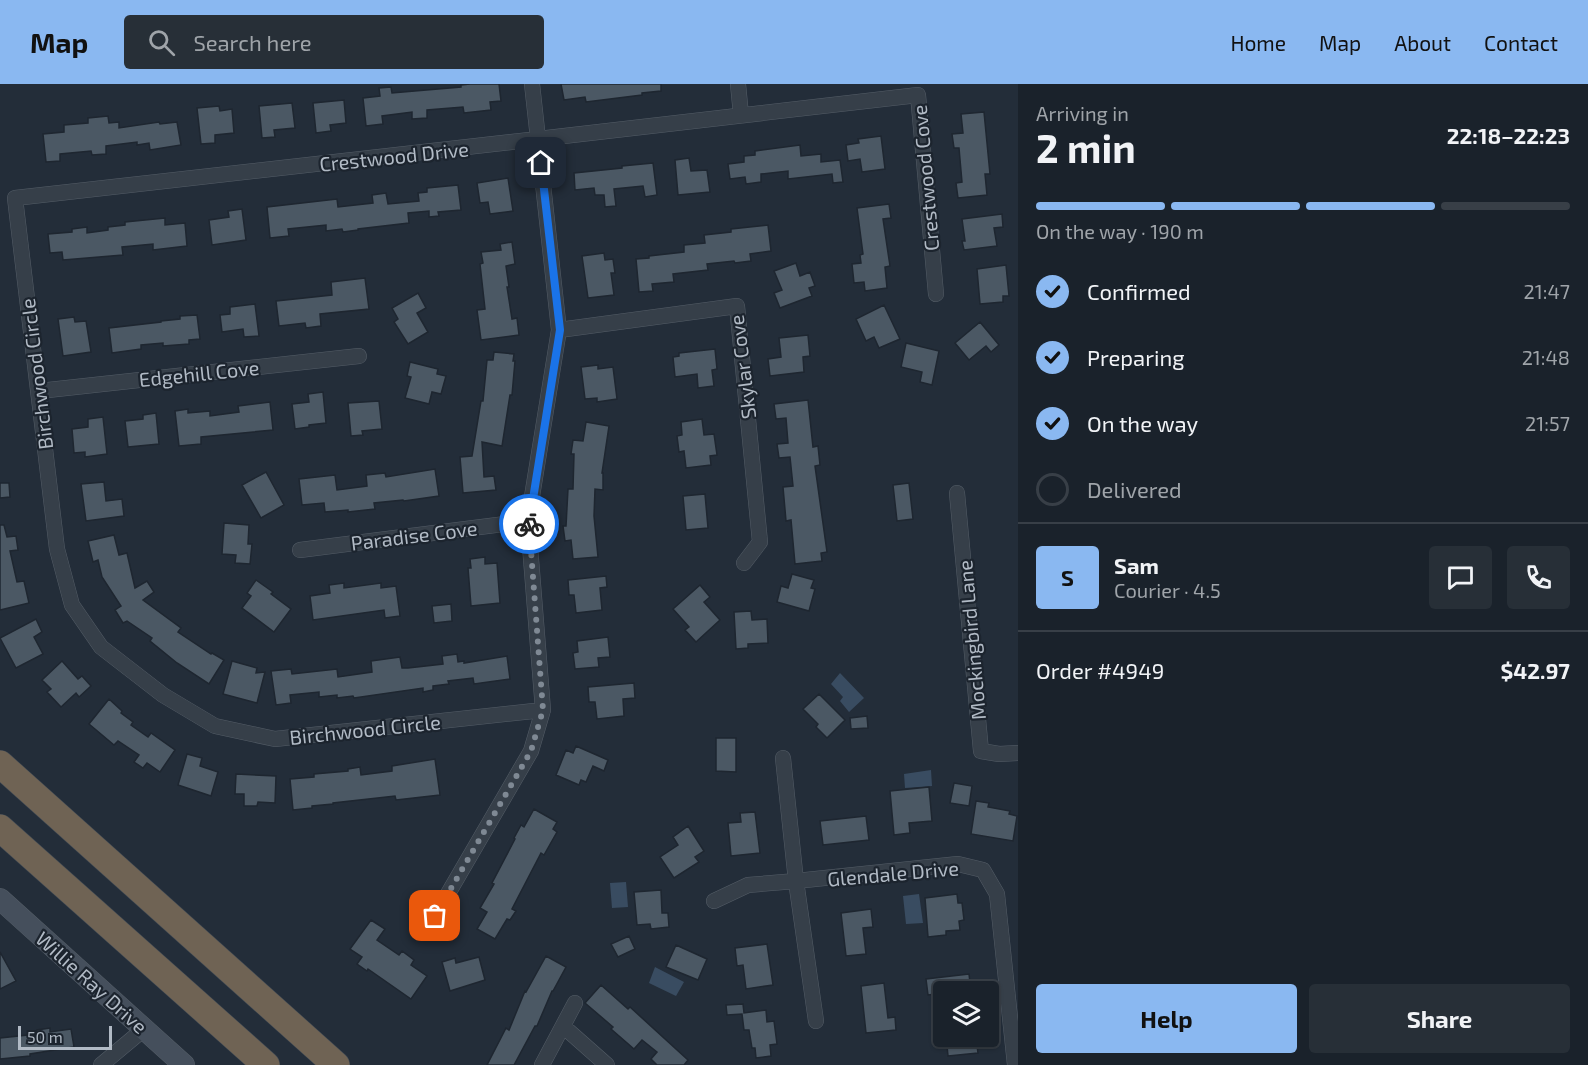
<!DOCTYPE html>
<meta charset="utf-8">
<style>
:root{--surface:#1a222b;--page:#272f37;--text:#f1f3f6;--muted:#9fa4a9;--line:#383f47;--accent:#8ab8f1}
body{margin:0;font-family:"Exo 2",sans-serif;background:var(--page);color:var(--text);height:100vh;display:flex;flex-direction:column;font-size:22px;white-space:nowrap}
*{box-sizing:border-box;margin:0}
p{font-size:20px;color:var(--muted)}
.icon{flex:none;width:33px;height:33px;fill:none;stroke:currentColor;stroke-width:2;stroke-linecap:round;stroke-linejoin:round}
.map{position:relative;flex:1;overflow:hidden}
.side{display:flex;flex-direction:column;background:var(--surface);width:570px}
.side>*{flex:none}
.fabs{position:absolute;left:933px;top:897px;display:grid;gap:12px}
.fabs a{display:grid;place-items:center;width:66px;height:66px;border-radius:6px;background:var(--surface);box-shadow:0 2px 4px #0004,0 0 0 2px var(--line);font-size:30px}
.scale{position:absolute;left:18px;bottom:15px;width:94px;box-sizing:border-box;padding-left:6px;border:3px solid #b1bac5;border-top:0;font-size:16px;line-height:21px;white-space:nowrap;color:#b1bac5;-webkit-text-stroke:4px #1c242e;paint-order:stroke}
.pin{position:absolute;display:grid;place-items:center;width:51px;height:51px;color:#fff;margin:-26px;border-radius:12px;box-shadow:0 3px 9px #0006}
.courier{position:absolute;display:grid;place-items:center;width:60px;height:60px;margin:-30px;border:4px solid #1a73e8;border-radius:50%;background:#fff;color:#222;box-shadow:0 2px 8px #0007}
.head em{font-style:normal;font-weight:700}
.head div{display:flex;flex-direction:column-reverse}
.head{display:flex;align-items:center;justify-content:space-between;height:102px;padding:0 18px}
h1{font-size:39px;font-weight:700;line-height:45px}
.bar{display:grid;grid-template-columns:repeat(4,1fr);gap:9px 6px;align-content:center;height:72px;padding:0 18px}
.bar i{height:8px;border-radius:4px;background:var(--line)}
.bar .active{background:var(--accent)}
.bar p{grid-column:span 4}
.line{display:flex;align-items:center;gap:15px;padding:0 18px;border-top:2px solid var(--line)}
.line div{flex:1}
.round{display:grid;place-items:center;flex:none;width:63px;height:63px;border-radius:6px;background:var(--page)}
ol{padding:0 18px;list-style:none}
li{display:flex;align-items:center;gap:18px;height:66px}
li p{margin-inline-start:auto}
li .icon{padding:6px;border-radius:50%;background:var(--accent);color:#111;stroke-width:4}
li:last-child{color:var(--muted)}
li i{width:33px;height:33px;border:3px solid var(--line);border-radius:50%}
.button{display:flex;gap:12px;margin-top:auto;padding:12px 18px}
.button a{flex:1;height:69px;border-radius:6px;background:var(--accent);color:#111;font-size:24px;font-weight:700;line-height:69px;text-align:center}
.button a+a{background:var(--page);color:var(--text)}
header{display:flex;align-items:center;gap:36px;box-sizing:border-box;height:84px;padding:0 30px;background:var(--accent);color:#111}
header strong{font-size:28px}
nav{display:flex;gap:33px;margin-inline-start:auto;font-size:21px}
.search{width:420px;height:54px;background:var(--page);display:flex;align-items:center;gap:15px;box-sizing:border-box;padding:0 21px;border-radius:6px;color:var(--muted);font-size:22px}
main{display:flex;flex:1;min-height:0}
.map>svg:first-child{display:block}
.water{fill:#394c61}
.building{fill:#4b5864;stroke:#1e2630;stroke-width:1.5}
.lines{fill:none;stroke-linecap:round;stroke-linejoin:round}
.street-casing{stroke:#545d67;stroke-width:16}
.secondary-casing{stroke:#545d67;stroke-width:22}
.highway-casing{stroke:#414a54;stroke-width:28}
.street{stroke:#363f49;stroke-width:15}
.secondary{stroke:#454f5c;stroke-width:21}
.highway{stroke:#6f6354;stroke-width:27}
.done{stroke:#7f8994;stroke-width:6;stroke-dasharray:0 10.8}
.route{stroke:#1a73e8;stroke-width:8}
.labels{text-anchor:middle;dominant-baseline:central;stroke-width:4.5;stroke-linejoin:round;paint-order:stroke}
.street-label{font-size:20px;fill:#b1bac5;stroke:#1c242e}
</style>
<header>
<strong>Map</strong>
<div class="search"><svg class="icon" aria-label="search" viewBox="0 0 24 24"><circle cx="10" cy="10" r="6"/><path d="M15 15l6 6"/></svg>Search here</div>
<nav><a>Home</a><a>Map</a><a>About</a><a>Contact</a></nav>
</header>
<main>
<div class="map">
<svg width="1018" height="981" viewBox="0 0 1018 981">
<rect width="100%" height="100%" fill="#232d39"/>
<path class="water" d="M840 589 864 614 849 628 840 617 843 613 831 600Z
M931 686 932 702 905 704 904 690Z
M626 798 628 823 612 824 610 799Z
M919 810 923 839 906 840 903 812Z
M655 883 684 898 676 912 649 899Z"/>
<path class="building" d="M470 0H499L501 17 490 18 491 26 464 29 463 23 427 26V34L412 35V28L382 32 383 40 366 42 363 14 380 12 379 4 391 3 392 9 461 3V1Z
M561 0H661V7L642 9V11L586 18 585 13 564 16Z
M344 16 346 39 330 41 331 47 316 49 313 19Z
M292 19 295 44 274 46 275 53 262 54 259 22Z
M219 22 220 27 232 25 234 49 215 51V59L201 60 197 24Z
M984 28 990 90H985L987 111 958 114 956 99 962 98 959 64H954L952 50 963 49 961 30Z
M108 32 109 39 119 38V44L159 38 160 40 177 38 181 61 150 66 149 59 137 61V58L106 62V70L92 71 91 67 60 70V77L46 78 43 50 64 48V41L88 39V34Z
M881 52 885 85 862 88 860 75 848 77 846 61 859 59 858 55Z
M800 61 801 72 821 70V78L840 76 843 98 833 99 832 90 788 95V87L761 90V98L746 100 745 93 730 95 728 80 744 78V72L755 71V67Z
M689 74 691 87 707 86 710 108 678 111 675 76Z
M653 79 657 111 645 113 643 102 614 105 616 122 605 123 604 111H595L594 104 575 106 574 89 622 84V82Z
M508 94 513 127 490 130 488 118 480 119 477 99Z
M458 101 461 126 438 128 439 132 429 133V127L408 129 409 139 358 145V146L343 148 342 145 326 147V141L288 145 289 152 270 154 267 123 337 115 338 123 373 119 372 111 386 109 388 120 419 117 418 109 427 108V104Z
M889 120 891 134 883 135 890 182 885 183 887 204 865 207 864 198 854 199 852 180 861 179 860 171 863 170 857 124Z
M242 125 246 156 212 161 209 136 229 133 228 127Z
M1002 130 1003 143 994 144 997 162 964 166 962 157H965L962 135Z
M165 134V141L185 139 187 162 153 166V160L122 163 123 171 63 176 62 168 50 169 48 150 72 148V145L87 143V149L108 146V143L125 141V138Z
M768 141 771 167 750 170 751 177 735 179 734 177 707 180 708 186 673 190 674 198 652 200 653 207 639 208 636 175 649 174V172L684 168V161L705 159 704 151 731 148V145Z
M512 158 515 180 506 182 509 203H507L512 235 517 234 519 251 481 256 477 226 485 225 480 180 483 179 481 168 501 166 500 160Z
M604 169 605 176 613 175 615 189H611L614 211 588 214 582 172Z
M796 179 800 192 810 188 815 202 809 204 812 212 780 224 774 209 782 206 774 187Z
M1006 181 1009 212H1003V218L980 220 977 185Z
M365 194 369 225 320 230 321 242 306 244 305 239 279 242 276 217 332 211 331 198Z
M418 209 426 224 417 229 428 248 408 260 394 238 398 235 392 224Z
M255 220 259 252 244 253 243 245 222 248 220 231 230 230V223Z
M884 221 900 255 879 264 874 253 866 257 856 235Z
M197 231 200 255 189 256V260L163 262V259L141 261V265L112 269 109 244 161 238V237L180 235V232Z
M74 233 75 238 86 237 91 268 63 272 58 235Z
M980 238 999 261 991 268 986 262 969 276 955 259Z
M808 251 810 272 803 273 804 288 770 292 768 275 781 273 779 254Z
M906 259 939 267 932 301 920 298 922 288 901 283Z
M715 265 717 285 712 286 714 302 698 304 697 290 675 293 673 273 679 272V269Z
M494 268 514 270 513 277H515L512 311H510L502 362 482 358 484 393 494 392 496 406 463 409 460 373 472 372 481 317H483L487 276H493Z
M410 278 438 285 437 290 446 292 441 310 432 308 429 320 405 314 411 293 407 292Z
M598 281V285L613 283 617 315 597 318V314L585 315 581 283Z
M323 308 326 339 309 341V343L295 345 292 320 309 318 308 310Z
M808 316 813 363 818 362 820 381 815 382 827 468 821 469 822 477 795 480 791 436 786 437 783 403 793 402 790 373 779 374 777 360 788 359 786 334 776 335 774 320Z
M379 317 382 345 362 347 363 351 351 352 348 319Z
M270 318 273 346 201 353V360L179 362 175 327 188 325V329L210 327V332L239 328 238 322Z
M156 329 159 360 128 363 125 337 143 335V331Z
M103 333 107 370 85 373V368L74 369 72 345 88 343V335Z
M702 335 704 351 714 350 717 371 710 372 711 381 686 384 684 367 679 368 677 352 682 351 681 338Z
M586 338 609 342 602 389H603V406L595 405 594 432 598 473 573 475 571 456 565 457 563 442H566L568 405H573L574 370H571L573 356 583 357Z
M435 385 439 412 404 417 403 416 374 419 375 425 348 428V426L325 428 324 419 302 421 299 395 335 391 337 406 367 402 366 391 385 389 386 393Z
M266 388 284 421 261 434 242 401Z
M104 398 106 417 122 415 124 432 86 437 81 400Z
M0 399H9L10 413 0 414Z
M909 399 913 435 897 437 893 401Z
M705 410 708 444 686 446 683 412Z
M224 439 249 441 248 460H252L250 480 235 479 236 471 222 470Z
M0 441H4L7 453 16 452 18 466 10 467 17 498 24 497 29 519 0 526Z
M114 451 119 471 127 469 135 504 147 497 154 508 143 516 181 544 178 548 211 570 212 569 224 576 209 600 177 579 150 557 152 554 127 537 123 539 115 526 121 522 102 493 98 476 93 478 88 457Z
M485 473V480L497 479 500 519 471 522 468 484H471L470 475Z
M792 490 814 496 811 504 815 505 809 527 777 518 781 502 788 504Z
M606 492 607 503 600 504 602 526 576 529 574 511H569L568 496Z
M256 496 273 508 271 510 291 525 274 548 242 524 251 512 247 509Z
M344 499V504L381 499V504L396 502 400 532 385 534 384 526 313 536 310 512 330 509 329 501Z
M700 501 710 513 704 518 720 536 696 558 685 546 689 543 673 525Z
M451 520 452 537 434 539 432 522Z
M751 527 752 536 767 535 768 559 748 560V564L736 565 734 528Z
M36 535 42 548 34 553 43 570 16 584 0 554Z
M608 553 610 573 598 574 599 583 575 585 573 569 578 568 577 557Z
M457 570 458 578 464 577V579L507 572 510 595 474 600 473 594 448 597 449 600 433 602V606L423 608V604L354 614 353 612 337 614V611L319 613V608L290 611 291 619 276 621 271 587 291 585 292 590 337 585 338 593 372 588 371 577 400 573 402 584H408L443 580 442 572Z
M62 577 78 595 82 592 91 602 79 613 76 609 61 623 47 608 51 605 42 596Z
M232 577 257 584 256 589 265 588 257 619 223 610Z
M634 599 635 614 623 615 624 632 597 635 595 618H589L588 603Z
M819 610 845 636 827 654 816 643 818 640 803 625Z
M109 615 122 627 121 629 133 638 131 641 148 653 151 649 175 666 160 688 147 679 143 684 134 678 139 671 118 657 114 661 89 640Z
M867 632 868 644 851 645 850 634Z
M716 654H736V688L716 687Z
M576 662 608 676 604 687 593 682 586 698 581 696 579 701 556 691 566 666 573 669Z
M187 670 202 674 200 682 218 688 211 712 178 701Z
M435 675 440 711 396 716 395 712 333 719V720L312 722V724L293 726 290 695 314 693V690L348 687V685L360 683 361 691 392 687V682Z
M236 690 276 692 275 719 258 718 257 722H244V710H235Z
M954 699 972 702 969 722 950 719Z
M929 703 932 737 909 739 910 749 894 751 890 707Z
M976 717 989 719 988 723 1010 727 1009 730 1017 732 1013 757 971 750Z
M534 725 557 738 553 745 557 748 544 771 541 769 512 825 516 827 510 836 507 835 495 855 477 845 487 828 480 824 494 800 492 799 515 755 514 754 521 741 524 743Z
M755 728 760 769 731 772 728 739 741 738 740 729Z
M866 732 869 756 823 761 820 737Z
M688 742 704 767 695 773 699 778 674 794 660 773 678 761 673 753Z
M661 806 662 829H668L669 843 651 845 650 840 637 841 634 808Z
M957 810 958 819H962L964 836 959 837 960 846 946 847V851L928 853 925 814Z
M871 825 873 843 863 844 866 870 846 872 841 829Z
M371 836 385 845 377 856 399 871 402 867 414 876 411 881 427 892 411 915 368 885 367 887 357 880 362 873 350 865Z
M629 852 635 865 618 873 611 860Z
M767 860 773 901 746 905 743 881 737 882 735 864Z
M676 861 707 875 698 896 666 883Z
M0 868 16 897 0 905Z
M546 872 566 883 553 907H552L537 942H535L514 981H487L506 944 509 946 525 907 526 908Z
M479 873 485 896 450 907 442 878 455 874 456 879Z
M969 890 971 908H944V909L928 911 926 895Z
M884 899 888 934 895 933 896 946 866 949 861 902Z
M601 901 628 925 630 923 688 976 684 981H657L651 975 657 968 642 956 634 965 611 945 613 943 585 919Z
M743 920 744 929 766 926 767 938 774 937 777 960 770 961 771 972 756 974 755 964H752L749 946H744L742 930 727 931 726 921Z
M50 944V948L71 945 74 963 30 970V972L0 975V954L37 950V946Z
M946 952H967V955L976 954 978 969 948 972Z"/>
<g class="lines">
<defs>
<path id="street" d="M532 0 559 246 528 437 543 626 275 655 215 642 163 611 101 563 72 521 57 465 15 114 538 55 918 11 936 210
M738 0 741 31
M559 246 737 222 760 458 744 479
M39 307 359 272
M957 409 981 667 999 670 1018 669
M300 466 528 437
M783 674 796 797 816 937
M714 817 748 801 796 797 958 780 983 786 997 810 1015 981
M435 832 531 667 543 626
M564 943 607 981
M101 981 144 945
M542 981 575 919"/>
<path id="secondary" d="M0 815 184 981"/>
<path id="highway" d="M0 680 336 981
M0 744 266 981"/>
</defs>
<use href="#street" class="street-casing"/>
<use href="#secondary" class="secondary-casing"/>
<use href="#highway" class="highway-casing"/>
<use href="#street" class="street"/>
<use href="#secondary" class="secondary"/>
<use href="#highway" class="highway"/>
</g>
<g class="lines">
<path class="done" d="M435 832 531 667 543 626 529 440"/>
<path class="route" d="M529 440 560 246 541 79"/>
</g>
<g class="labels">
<g class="street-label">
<text transform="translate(394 72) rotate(-6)">Crestwood Drive</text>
<text transform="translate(925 94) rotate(-95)">Crestwood Cove</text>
<text transform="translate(742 283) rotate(-97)">Skylar Cove</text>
<text transform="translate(199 289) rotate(-6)">Edgehill Cove</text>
<text transform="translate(36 290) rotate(-97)">Birchwood Circle</text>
<text transform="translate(414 451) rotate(-7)">Paradise Cove</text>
<text transform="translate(971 556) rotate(-95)">Mockingbird Lane</text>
<text transform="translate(365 645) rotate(-6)">Birchwood Circle</text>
<text transform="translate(893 789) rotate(-5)">Glendale Drive</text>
<text transform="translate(92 898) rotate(42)">Willie Ray Drive</text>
</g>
</g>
</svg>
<div class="fabs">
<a><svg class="icon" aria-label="layers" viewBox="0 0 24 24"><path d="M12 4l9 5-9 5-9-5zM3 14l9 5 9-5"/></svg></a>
</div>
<div class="scale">50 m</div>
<div class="pin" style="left:435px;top:832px;background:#ea580c"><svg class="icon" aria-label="bag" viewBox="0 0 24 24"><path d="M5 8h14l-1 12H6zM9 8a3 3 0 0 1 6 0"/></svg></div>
<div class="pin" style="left:541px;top:79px;background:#1f2937"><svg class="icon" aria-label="home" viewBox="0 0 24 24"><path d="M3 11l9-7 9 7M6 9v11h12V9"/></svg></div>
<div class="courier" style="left:529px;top:440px"><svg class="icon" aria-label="bike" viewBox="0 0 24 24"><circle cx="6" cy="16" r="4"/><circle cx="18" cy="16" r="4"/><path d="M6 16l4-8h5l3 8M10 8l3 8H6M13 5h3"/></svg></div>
</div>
<section class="side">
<div class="head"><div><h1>2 min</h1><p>Arriving in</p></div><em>22:18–22:23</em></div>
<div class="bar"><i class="active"></i><i class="active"></i><i class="active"></i><i></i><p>On the way · 190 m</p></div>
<ol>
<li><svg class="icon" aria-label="check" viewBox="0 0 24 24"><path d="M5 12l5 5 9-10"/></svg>Confirmed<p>21:47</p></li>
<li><svg class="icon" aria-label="check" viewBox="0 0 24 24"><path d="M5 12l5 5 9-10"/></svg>Preparing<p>21:48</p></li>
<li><svg class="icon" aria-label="check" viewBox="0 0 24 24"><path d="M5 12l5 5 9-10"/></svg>On the way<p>21:57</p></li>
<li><i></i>Delivered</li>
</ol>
<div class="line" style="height:108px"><b class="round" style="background:var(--accent);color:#111">S</b><div><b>Sam</b><p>Courier · 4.5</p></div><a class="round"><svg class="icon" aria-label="chat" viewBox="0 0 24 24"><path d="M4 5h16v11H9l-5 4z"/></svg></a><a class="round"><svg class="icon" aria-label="phone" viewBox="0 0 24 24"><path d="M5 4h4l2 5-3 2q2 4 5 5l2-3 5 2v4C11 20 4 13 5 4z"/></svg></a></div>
<div class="line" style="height:78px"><div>Order #4949</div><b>$42.97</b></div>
<div class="button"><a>Help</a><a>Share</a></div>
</section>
</main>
